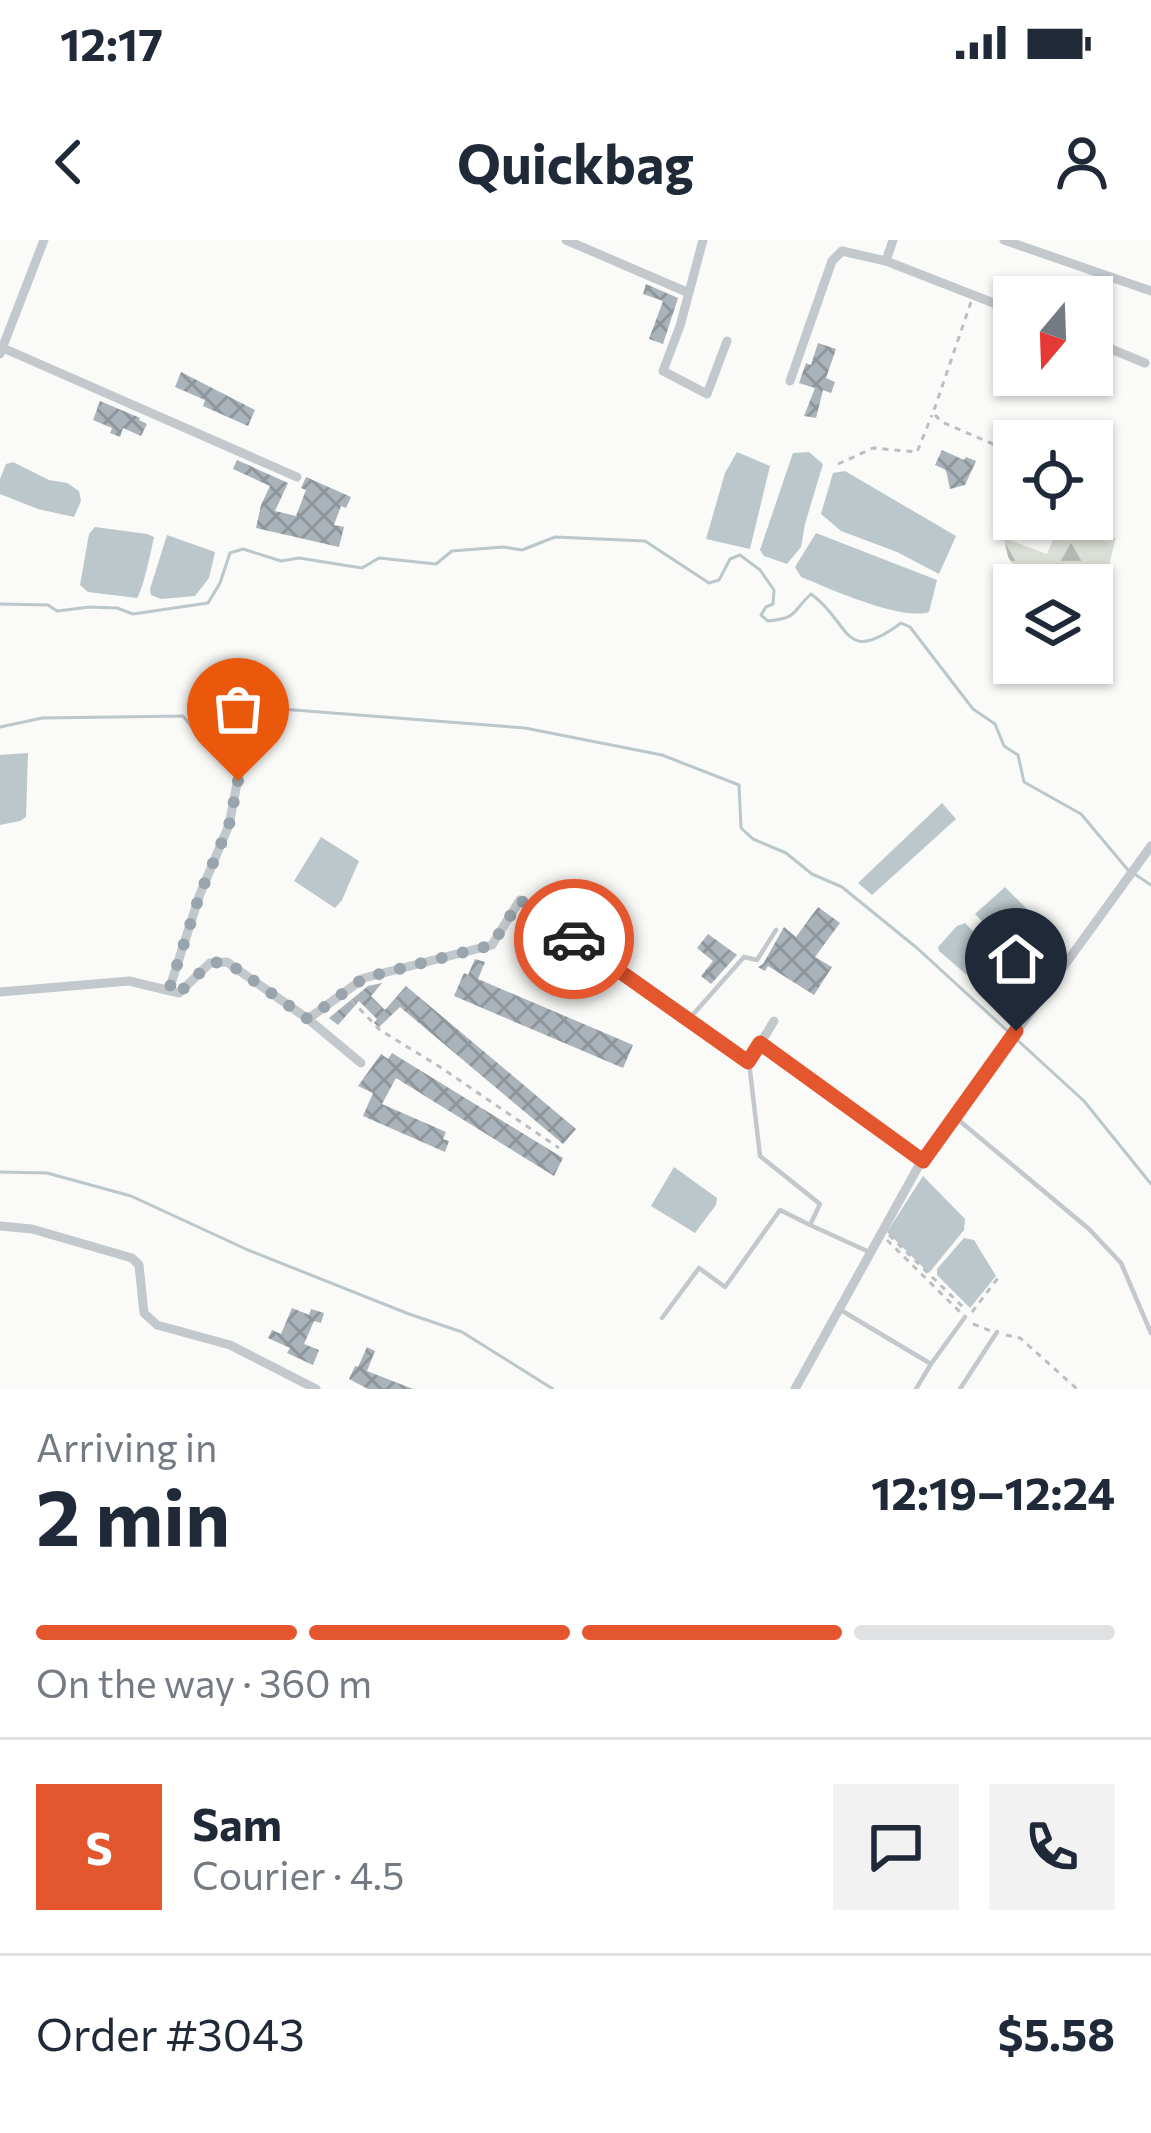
<!DOCTYPE html>
<meta charset="utf-8">
<style>
:root{--surface:#fff;--page:#f2f2f3;--text:#1f2937;--muted:#747a83;--line:#e0e1e3;--accent:#e4572e}
body{margin:0;font-family:Commissioner,sans-serif;background:var(--page);color:var(--text);height:100vh;display:flex;flex-direction:column;font-size:45px;white-space:nowrap}
*{box-sizing:border-box;margin:0}
p{font-size:39px;color:var(--muted)}
.icon{flex:none;width:66px;height:66px;fill:none;stroke:currentColor;stroke-width:2;stroke-linecap:round;stroke-linejoin:round}
.map{position:relative;height:1149px;overflow:hidden}
.drawer{display:flex;flex-direction:column;background:var(--surface);flex:1}
.drawer>*{flex:none}
.needle{width:78px;rotate:199deg}
.fabs{position:absolute;left:993px;top:36px;display:grid;gap:24px}
.fabs a{display:grid;place-items:center;width:120px;height:120px;border-radius:0px;background:var(--surface);box-shadow:0 3px 9px #0004;font-size:60px}
.pin{position:absolute;display:grid;place-items:center;width:102px;height:102px;color:#fff;margin:-123px -51px;border-radius:50% 50% 50% 0;rotate:-45deg;box-shadow:0 0 12px #0007}
.pin .icon{rotate:45deg}
.courier{position:absolute;display:grid;place-items:center;width:120px;height:120px;margin:-60px;border:9px solid #e4572e;border-radius:50%;background:#fff;color:#222;box-shadow:0 3px 15px #0007}
.headline em{font-style:normal;font-weight:700}
.headline div{display:flex;flex-direction:column-reverse}
.headline{display:flex;align-items:center;justify-content:space-between;height:204px;padding:0 36px}
h1{font-size:78px;font-weight:700;line-height:90px}
.bar{display:grid;grid-template-columns:repeat(4,1fr);gap:18px 12px;align-content:center;height:144px;padding:0 36px}
.bar i{height:15px;border-radius:9px;background:var(--line)}
.bar .selected{background:var(--accent)}
.bar p{grid-column:span 4}
.line{display:flex;align-items:center;gap:30px;padding:0 36px;border-top:3px solid var(--line)}
.line div{flex:1}
.round{display:grid;place-items:center;flex:none;width:126px;height:126px;border-radius:0px;background:var(--page)}
.status{display:flex;justify-content:space-between;align-items:center;height:84px;padding:0 60px;background:var(--surface);direction:ltr}
.status svg{height:33px;fill:currentColor}
header{display:flex;justify-content:space-between;align-items:center;height:156px;padding:0 36px;background:var(--surface);font-size:54px;font-weight:700}
.map>svg:first-child{display:block}
.forest{fill:url(#forest-firs)}
.water{fill:#bbc7cb}
.lines{fill:none;stroke-linecap:round;stroke-linejoin:round}
.stream{stroke:#bbc7cb;stroke-width:3}
.building{fill:url(#building-cross-hatch)}
.path{stroke:#bbbfc2;stroke-width:3;stroke-dasharray:6 6;stroke-linecap:butt}
.lane{stroke:#c3c8cc;stroke-width:4.5}
.street{stroke:#c3c8cc;stroke-width:9}
.done{stroke:#99a4ac;stroke-width:12;stroke-dasharray:0 21.6}
.route{stroke:#e4572e;stroke-width:15}
</style>
<div class="status"><b>12:17</b><svg viewBox="0 0 49 12"><path d="M0 12V9h3v3zM5 12V6h3v6zM10 12V3h3v9zM15 12V0h3v12zM26 1h20v11H26zM47 4h2v5h-2z"/></svg></div>
<header><svg class="icon" aria-label="back" viewBox="0 0 24 24"><path d="M15 5l-7 7 7 7"/></svg>Quickbag<svg class="icon" aria-label="person" viewBox="0 0 24 24"><circle cx="12" cy="8" r="4"/><path d="M4 21q1-7 8-7t8 7"/></svg></header>
<div class="map">
<svg width="1151" height="1149" viewBox="0 0 1151 1149">
<defs>
<pattern id="forest-firs" width="22" height="20" patternUnits="userSpaceOnUse" patternTransform="scale(3)"><rect width="22" height="20" fill="#dadfd7"/><path d="M5 1l3.5 6h-7zM16 11l3.5 6h-7z" fill="#b4b9b4"/></pattern>
<pattern id="building-cross-hatch" width="8" height="8" patternUnits="userSpaceOnUse" patternTransform="scale(3)"><rect width="8" height="8" fill="#aab3b9"/><path d="M0 0l8 8M0 8l8-8" fill="none" stroke="#8e969c"/></pattern>
</defs>
<rect width="100%" height="100%" fill="#fafaf8"/>
<path class="forest" d="M1060 282 1106 301 1116 297 1106 338 1092 355V345H1027L1008 317 1004 298 1047 314Z"/>
<path class="water" d="M737 212 770 226 750 309 706 299 725 233Z
M809 212 823 224 805 284 801 307 787 324 764 316 760 310 793 213Z
M13 222 49 240 67 243 79 251 81 261 74 277 38 269 0 254V239L6 224Z
M845 231 956 296 939 334 897 312 841 291 821 274 833 233Z
M95 287 147 294 154 297C151 311 143 350 137 358L88 352 80 345 89 294Z
M816 293 937 340 929 372C900 381 831 349 801 337L795 327Z
M167 295 215 312 209 338 195 356 161 359 151 355 150 349Z
M28 513 26 577 20 581 0 585V515Z
M942 563 956 579 872 655 858 643Z
M321 597 359 621 342 660 335 668 294 641Z
M1005 647 1036 678 1006 706 975 674Z
M965 683 993 712 968 736 939 711 938 707 957 686Z
M674 927 717 958 716 965 695 993 651 966Z
M923 936 965 979 964 990 929 1033 887 992Z
M964 998 974 1000 996 1036 970 1068 937 1035V1029Z"/>
<g class="lines">
<path class="stream" d="M0 364 48 365 57 371 90 367 117 368 133 374 208 363 220 343 230 313 243 309 281 321 299 318 362 328 379 318 436 324 452 311 503 307 522 310 555 297 645 301 709 343 719 340 730 319 740 315 760 330 774 350 773 364 766 367 761 375 768 381C799 378 791 372 811 354 851 382 842 427 901 383L910 387 973 469 995 484 1004 506 1018 515 1024 542 1081 574 1128 630
M0 487 42 478 183 476 195 491 204 492 281 469 525 488 662 515 739 545 741 588 753 599 786 613 812 634 842 647 917 708 1084 861 1151 944
M1136 635 1151 645
M0 932 47 933 131 956 248 1010 409 1074 462 1092 553 1149"/>
</g>
<path class="building" d="M646 44 678 58 663 104 649 99 663 61 643 54Z
M818 103 836 109 826 138 835 142 831 153 823 150 816 178 804 176 815 148 799 143 806 123 811 125Z
M181 132 255 170 248 186 203 166 205 160 175 147Z
M100 161 140 178 139 180 147 184 141 196 123 188 120 197 110 193 112 188 93 180Z
M942 210 964 220 966 217 976 221 965 245 950 249 946 230 935 225Z
M237 220 288 243 275 271 296 276 306 250 301 248 306 237 351 257 346 268 341 266 334 285 344 287 339 307 256 288 261 265 270 246 233 229Z
M1092 248 1108 255 1099 281 1110 285 1106 296 1094 292 1092 297V291L1062 280 1092 279Z
M818 667 840 683 815 717 832 727 814 755 768 726 765 731 758 727 763 724 784 687 796 697Z
M708 694 737 715 711 744 701 736 713 721 697 708Z
M475 719 485 722 478 739 633 805 623 828 454 756 464 733 468 735Z
M382 743 371 756 385 770 406 746 576 889 563 904 400 767 379 787 374 783 377 779 359 761 338 785 329 778 368 746Z
M392 813 563 918 554 936 396 838 382 864 446 892 443 899 449 901 445 912 363 876 373 853 358 846 381 814 388 819Z
M292 1068 309 1075 311 1069 324 1073 321 1083 314 1081 304 1104 319 1110 313 1125 287 1113 290 1108 268 1098 272 1090 281 1094Z
M367 1107 375 1111 367 1131 413 1149H368L349 1139 355 1126 358 1127Z"/>
<g class="lines">
<path class="path" d="M971 62 933 173 942 182 1014 213
M838 224 873 208 917 212 932 175
M351 760 380 790 440 827 559 908
M889 995 964 1068
M887 1000 961 1073
M972 1072 998 1038
M973 1084 991 1091
M1006 1095 1020 1098 1077 1149"/>
<path class="lane" d="M689 779 744 717 757 720 776 690
M749 822 760 916 820 964 810 985 867 1011
M955 877 1089 989 1121 1023 1151 1093
M839 1069 931 1124 916 1149
M662 1078 699 1028 725 1047 780 970 810 985
M931 1124 965 1077
M960 1149 997 1092"/>
<path class="street" d="M566 0 689 53
M703 0 680 86 663 131 707 154 727 101
M893 0 886 21 1014 71
M1004 0 1151 51
M1092 101 1145 123
M3 108 297 237
M0 114 44 0
M790 141 832 21 842 11 886 21
M169 750 200 654 229 585 246 497
M0 752 129 741 179 753 210 723 227 722 308 779 361 823
M308 779 364 738 492 705 520 660 749 822 774 781
M760 803 923 921
M0 986 32 989 132 1018 139 1025 144 1073 157 1085 230 1105 316 1149
M795 1149 918 927 1151 606"/>
</g>
<g class="lines">
<path class="done" d="M238 541 229 585 200 654 169 750 179 753 210 723 227 722 308 779 364 738 492 705 520 660 574 699"/>
<path class="route" d="M574 699 748 822 760 803 923 921 1016 791"/>
</g>
</svg>
<div class="fabs">
<a><svg class="needle" viewBox="-14 -14 28 28"><path d="M0-13l5 13h-10z" fill="#e53935"/><path d="M0 13l5-13h-10z" fill="#747a83"/></svg></a>
<a><svg class="icon" aria-label="locate" viewBox="0 0 24 24"><circle cx="12" cy="12" r="6"/><path d="M12 2v4M12 18v4M2 12h4M18 12h4"/></svg></a>
<a><svg class="icon" aria-label="layers" viewBox="0 0 24 24"><path d="M12 4l9 5-9 5-9-5zM3 14l9 5 9-5"/></svg></a>
</div>
<div class="pin" style="left:238px;top:541px;background:#ea580c"><svg class="icon" aria-label="bag" viewBox="0 0 24 24"><path d="M5 8h14l-1 12H6zM9 8a3 3 0 0 1 6 0"/></svg></div>
<div class="pin" style="left:1016px;top:791px;background:#1f2937"><svg class="icon" aria-label="home" viewBox="0 0 24 24"><path d="M3 11l9-7 9 7M6 9v11h12V9"/></svg></div>
<div class="courier" style="left:574px;top:699px"><svg class="icon" aria-label="car" viewBox="0 0 24 24"><path d="M5 17H2v-5l4-1 3-4h7l3 4 3 1v5h-3M9 17h6M6 11h13"/><circle cx="7" cy="17" r="2"/><circle cx="17" cy="17" r="2"/></svg></div>
</div>
<section class="drawer">
<div class="headline"><div><h1>2 min</h1><p>Arriving in</p></div><em>12:19–12:24</em></div>
<div class="bar"><i class="selected"></i><i class="selected"></i><i class="selected"></i><i></i><p>On the way · 360 m</p></div>
<div class="line" style="height:216px"><b class="round" style="background:var(--accent);color:#fff">S</b><div><b>Sam</b><p>Courier · 4.5</p></div><a class="round"><svg class="icon" aria-label="chat" viewBox="0 0 24 24"><path d="M4 5h16v11H9l-5 4z"/></svg></a><a class="round"><svg class="icon" aria-label="phone" viewBox="0 0 24 24"><path d="M5 4h4l2 5-3 2q2 4 5 5l2-3 5 2v4C11 20 4 13 5 4z"/></svg></a></div>
<div class="line" style="height:156px"><div>Order #3043</div><b>$5.58</b></div>
</section>
